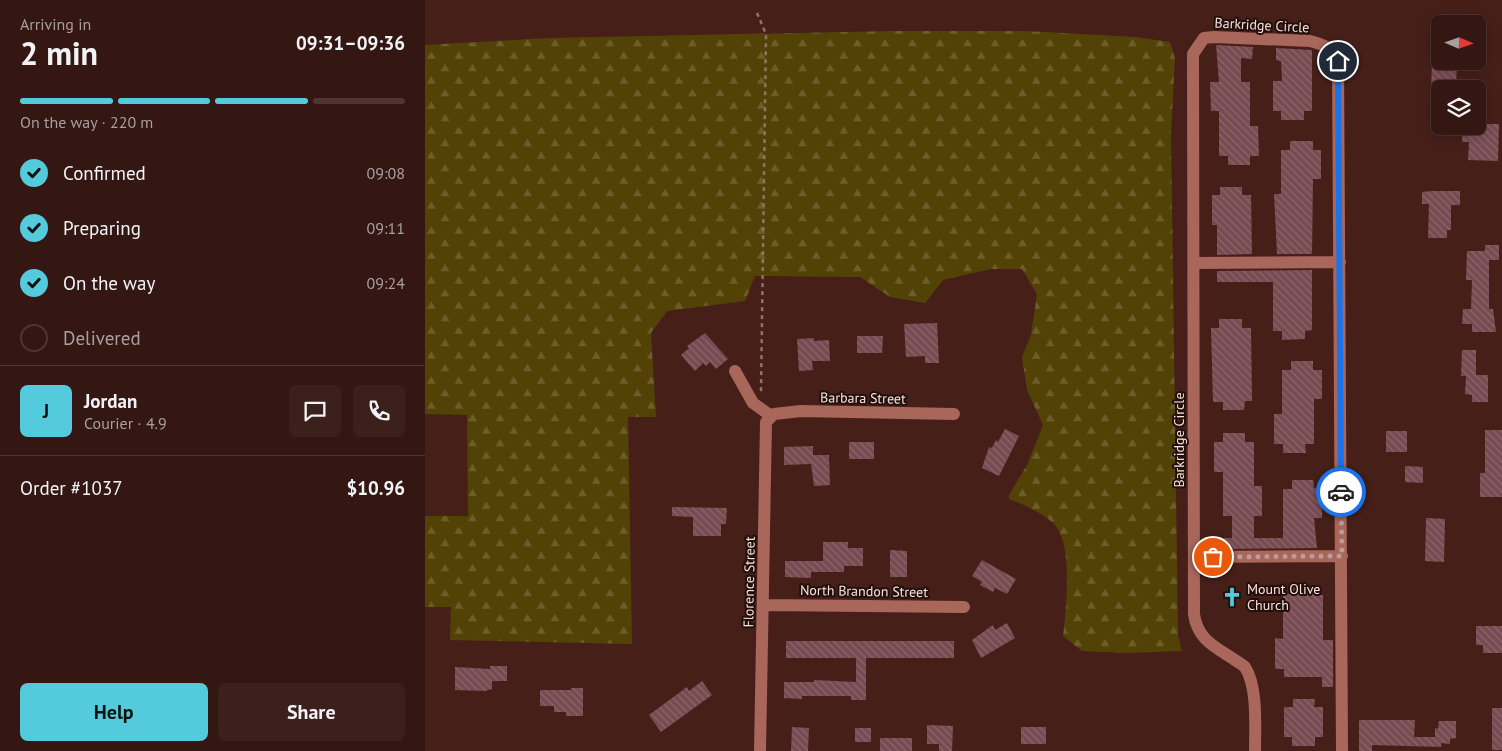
<!DOCTYPE html>
<meta charset="utf-8">
<style>
:root{--surface:#341713;--page:#3c201c;--text:#f1f3f6;--muted:#a99fa0;--line:#4e3633;--accent:#54cadd}
body{margin:0;font-family:"PT Sans",sans-serif;background:var(--page);color:var(--text);height:100vh;display:flex;flex-direction:column;font-size:19px;white-space:nowrap}
*{box-sizing:border-box;margin:0}
p{font-size:16px;color:var(--muted)}
.icon{flex:none;width:28px;height:28px;fill:none;stroke:currentColor;stroke-width:2;stroke-linecap:round;stroke-linejoin:round}
.map{position:relative;flex:1;overflow:hidden}
.side{display:flex;flex-direction:column;background:var(--surface);width:425px}
.side>*{flex:none}
.needle{width:32px;rotate:92deg}
.controls{position:absolute;left:1006px;top:15px;display:grid;gap:10px}
.controls a{display:grid;place-items:center;width:55px;height:55px;border-radius:8px;background:var(--surface);box-shadow:0 2px 12px #0003,0 0 0 1px var(--line);font-size:25px}
.pin{position:absolute;display:grid;place-items:center;width:42px;height:42px;color:#fff;margin:-21px;border:2px solid #fff;border-radius:50%;box-shadow:0 1px 5px #0007}
.courier{position:absolute;display:grid;place-items:center;width:50px;height:50px;margin:-25px;border:4px solid #1a73e8;border-radius:50%;background:#fff;color:#222;box-shadow:0 1px 6px #0007}
.headline em{font-style:normal;font-weight:800}
.headline div{display:flex;flex-direction:column-reverse}
.headline{display:flex;align-items:center;justify-content:space-between;height:85px;padding:0 20px}
h1{font-size:32px;font-weight:800;line-height:38px}
.bar{display:grid;grid-template-columns:repeat(4,1fr);gap:8px 5px;align-content:center;height:60px;padding:0 20px}
.bar i{height:6px;border-radius:4px;background:var(--line)}
.bar .selected{background:var(--accent)}
.bar p{grid-column:span 4}
.line{display:flex;align-items:center;gap:12px;padding:0 20px;border-top:1px solid var(--line)}
.line div{flex:1}
.round{display:grid;place-items:center;flex:none;width:52px;height:52px;border-radius:8px;background:var(--page)}
ol{padding:0 20px;list-style:none}
li{display:flex;align-items:center;gap:15px;height:55px}
li p{margin-inline-start:auto}
li .icon{padding:5px;border-radius:50%;background:var(--accent);color:#111;stroke-width:4}
li:last-child{color:var(--muted)}
li i{width:28px;height:28px;border:2px solid var(--line);border-radius:50%}
.cta{display:flex;gap:10px;margin-top:auto;padding:10px 20px}
.cta a{flex:1;height:58px;border-radius:8px;background:var(--accent);color:#111;font-size:20px;font-weight:800;line-height:58px;text-align:center}
.cta a+a{background:var(--page);color:var(--text)}
main{display:flex;flex:1;min-height:0}
.map>svg:first-child{display:block}
.forest{fill:url(#forest-firs)}
.building{fill:url(#building-back-hatch)}
.lines{fill:none;stroke-linecap:round;stroke-linejoin:round}
.path{stroke:#93726c;stroke-width:2.5;stroke-dasharray:4 4;stroke-linecap:butt}
.minor{stroke:#a9665b;stroke-width:12}
.done{stroke:#bc9c97;stroke-width:5;stroke-dasharray:0 9}
.route{stroke:#1a73e8;stroke-width:6}
.labels{text-anchor:middle;dominant-baseline:central;stroke-width:4;stroke-linejoin:round;paint-order:stroke}
.street-label{font-size:14px;fill:#fbe0db;stroke:#210f0c}
.poi-label{font-size:14px;fill:#fbe0db;stroke:#210f0c;text-anchor:start}
</style>
<main>
<section class="side">
<div class="headline"><div><h1>2 min</h1><p>Arriving in</p></div><em>09:31–09:36</em></div>
<div class="bar"><i class="selected"></i><i class="selected"></i><i class="selected"></i><i></i><p>On the way · 220 m</p></div>
<ol>
<li><svg class="icon" aria-label="check" viewBox="0 0 24 24"><path d="M5 12l5 5 9-10"/></svg>Confirmed<p>09:08</p></li>
<li><svg class="icon" aria-label="check" viewBox="0 0 24 24"><path d="M5 12l5 5 9-10"/></svg>Preparing<p>09:11</p></li>
<li><svg class="icon" aria-label="check" viewBox="0 0 24 24"><path d="M5 12l5 5 9-10"/></svg>On the way<p>09:24</p></li>
<li><i></i>Delivered</li>
</ol>
<div class="line" style="height:90px"><b class="round" style="background:var(--accent);color:#111">J</b><div><b>Jordan</b><p>Courier · 4.9</p></div><a class="round"><svg class="icon" aria-label="chat" viewBox="0 0 24 24"><path d="M4 5h16v11H9l-5 4z"/></svg></a><a class="round"><svg class="icon" aria-label="phone" viewBox="0 0 24 24"><path d="M5 4h4l2 5-3 2q2 4 5 5l2-3 5 2v4C11 20 4 13 5 4z"/></svg></a></div>
<div class="line" style="height:65px"><div>Order #1037</div><b>$10.96</b></div>
<div class="cta"><a>Help</a><a>Share</a></div>
</section>
<div class="map">
<svg width="1077" height="751" viewBox="0 0 1077 751">
<defs>
<pattern id="forest-firs" width="22" height="20" patternUnits="userSpaceOnUse" patternTransform="scale(1.25)"><rect width="22" height="20" fill="#534206"/><path d="M5 1l3.5 6h-7zM16 11l3.5 6h-7z" fill="#6d5d2a"/></pattern>
<pattern id="building-back-hatch" width="6" height="6" patternUnits="userSpaceOnUse" patternTransform="scale(1.25)"><rect width="6" height="6" fill="#784b52"/><path d="M-1 5l2 2M0 0l6 6M5-1l2 2" fill="none" stroke="#8c656a"/></pattern>
</defs>
<rect width="100%" height="100%" fill="#461f19"/>
<path class="forest" d="M465 31H601L711 37 745 42 750 58 746 134 753 635 757 651 702 653 657 651 638 636C641 609 649 542 628 523 616 512 599 505 584 499V495L602 465 618 425 602 390 597 357 606 335 612 294 597 269H566L518 280 500 303 465 297 435 277 330 276 320 301 242 311 226 333 231 417H203L207 644 25 640 26 607H0V516H43L42 415 0 414V45L125 38Z"/>
<path class="building" d="M791 45 828 47 827 59 816 58V82H825V126H833L834 156H825V165H803V156H794V111H786L785 82H794Z
M851 48 887 50V111H879V120H856V111H848V81H857L856 61 851 60Z
M1007 61H1032L1031 89H1006Z
M1061 124H1074L1073 161 1043 160 1044 142H1037L1038 126H1061Z
M865 141H888V150H896V179H888L887 254H852L849 194H856V150H865Z
M795 187H817V195H826L827 254 792 255V225H787V195H795Z
M1006 191H1035V205H1026V230H1022V238H1003L1004 204H997V192Z
M1060 245H1074V260H1064V309H1068L1071 332H1047V324H1037L1038 309H1046L1047 280H1041L1042 251H1060Z
M887 270V330L880 331V339L857 340V331H848V282H792V271Z
M794 319H817V328H826L827 401H820L819 410H798V402H788L786 328H794Z
M512 323 514 363H500V356L481 357 479 324Z
M280 333 303 359 291 369 285 362 281 366 278 363 270 371 256 355 264 348 262 346Z
M432 336H458L457 353H432Z
M389 338V341L404 340 405 361H387L388 370 374 371 372 339Z
M1037 350H1051V375H1063V402H1047V395L1040 394 1041 376H1036Z
M866 361H888V370H897V399H889V444H880L881 453H858V444H849V414H857V370H866Z
M580 429 594 436 574 476 557 468 564 447 567 448 571 440 573 442Z
M1060 430H1077V497H1055V473H1060Z
M961 431H982V452H961Z
M798 433H820V442H829V486H837V516H829V538H858V489H867V480H888L889 488H897V518H889L892 548 796 549V538H807V516H798V472H789V442H798Z
M424 442H449V459H424Z
M388 446V455H404L405 485 389 486 386 464 359 465V447Z
M980 466 998 467V483L980 482Z
M247 507 302 508 301 524H296V536H268V517L247 516Z
M1001 518 1020 519 1019 562 1000 561Z
M398 542H423V548H438V566H419V572H386V578L360 577V561H398Z
M465 550 482 551V577H465Z
M557 560 591 579 582 594 570 588 568 592 555 585 557 582 547 576Z
M867 586H889V595H898V640H908V687H897V677H859V669H850V638L858 639V594H867Z
M582 623 590 638 556 658 547 640 568 625 570 630Z
M1051 626H1077V653H1058V645H1051Z
M361 641H529V658H441V700H426V696H377V699L359 698V682H389V680L431 682V658H361Z
M65 666H82V681H67V689L60 691 30 690V667L65 669Z
M277 681 287 695 236 732 224 715 262 687 264 691Z
M146 688H158V716H141V712H129V706H115V690H146Z
M868 699H890L889 707H898V737H890V746H867V737H859V707H868Z
M1067 708H1077V750H1067Z
M934 720H990L989 737H1010V728L1013 729 1014 721H1031V738L1025 739V744L1016 743V747L947 745V751H934Z
M502 725 528 726 527 751H514V744H502Z
M367 727 384 728 383 751H366Z
M596 727H621V744H596Z
M430 728H446V742H430Z
M455 738H487V751H455Z"/>
<g class="lines">
<path class="path" d="M332 13 341 34 336 392"/>
<path class="minor" d="M769 263 915 262
M310 371 328 403 346 416
M769 557 917 556
M339 605 539 607
M335 751 341 422 349 414 376 411 529 414
M830 751C830 728 833 687 820 667 817 664 811 661 807 658 788 646 772 638 769 614L768 54 779 38 789 37 885 41C899 45 907 47 913 61L917 751"/>
</g>
<g class="lines">
<path class="done" d="M788 557 917 556 916 492"/>
<path class="route" d="M913 61 916 492"/>
</g>
<defs>
<symbol id="church-bare" viewBox="-9 -9 18 18"><path d="M-1.2-6h2.4v3.5h3.3v2.4h-3.3V6h-2.4V-.1h-3.3v-2.4h3.3Z" fill="#54cadd" stroke="#210f0c" stroke-width="2.5" paint-order="stroke"/></symbol>
</defs>
<g fill-rule="evenodd">
<use href="#church-bare" x="793" y="583" width="28" height="28"/>
</g>
<g class="labels">
<g class="street-label">
<text transform="translate(837 25) rotate(3)">Barkridge Circle</text>
<text transform="translate(438 398) rotate(1)">Barbara Street</text>
<text transform="translate(754 440) rotate(-90)">Barkridge Circle</text>
<text transform="translate(324 582) rotate(-89)">Florence Street</text>
<text transform="translate(439 591) rotate(1)">North Brandon Street</text>
</g>
<g class="poi-label">
<text x="822" y="589">Mount Olive<tspan x="822" dy="16">Church</tspan></text>
</g>
</g>
</svg>
<div class="controls">
<a><svg class="needle" viewBox="-14 -14 28 28"><path d="M0-13l5 13h-10z" fill="#e53935"/><path d="M0 13l5-13h-10z" fill="#a99fa0"/></svg></a>
<a><svg class="icon" aria-label="layers" viewBox="0 0 24 24"><path d="M12 4l9 5-9 5-9-5zM3 14l9 5 9-5"/></svg></a>
</div>
<div class="pin" style="left:788px;top:557px;background:#ea580c"><svg class="icon" aria-label="bag" viewBox="0 0 24 24"><path d="M5 8h14l-1 12H6zM9 8a3 3 0 0 1 6 0"/></svg></div>
<div class="pin" style="left:913px;top:61px;background:#1f2937"><svg class="icon" aria-label="home" viewBox="0 0 24 24"><path d="M3 11l9-7 9 7M6 9v11h12V9"/></svg></div>
<div class="courier" style="left:916px;top:492px"><svg class="icon" aria-label="car" viewBox="0 0 24 24"><path d="M5 17H2v-5l4-1 3-4h7l3 4 3 1v5h-3M9 17h6M6 11h13"/><circle cx="7" cy="17" r="2"/><circle cx="17" cy="17" r="2"/></svg></div>
</div>
</main>
